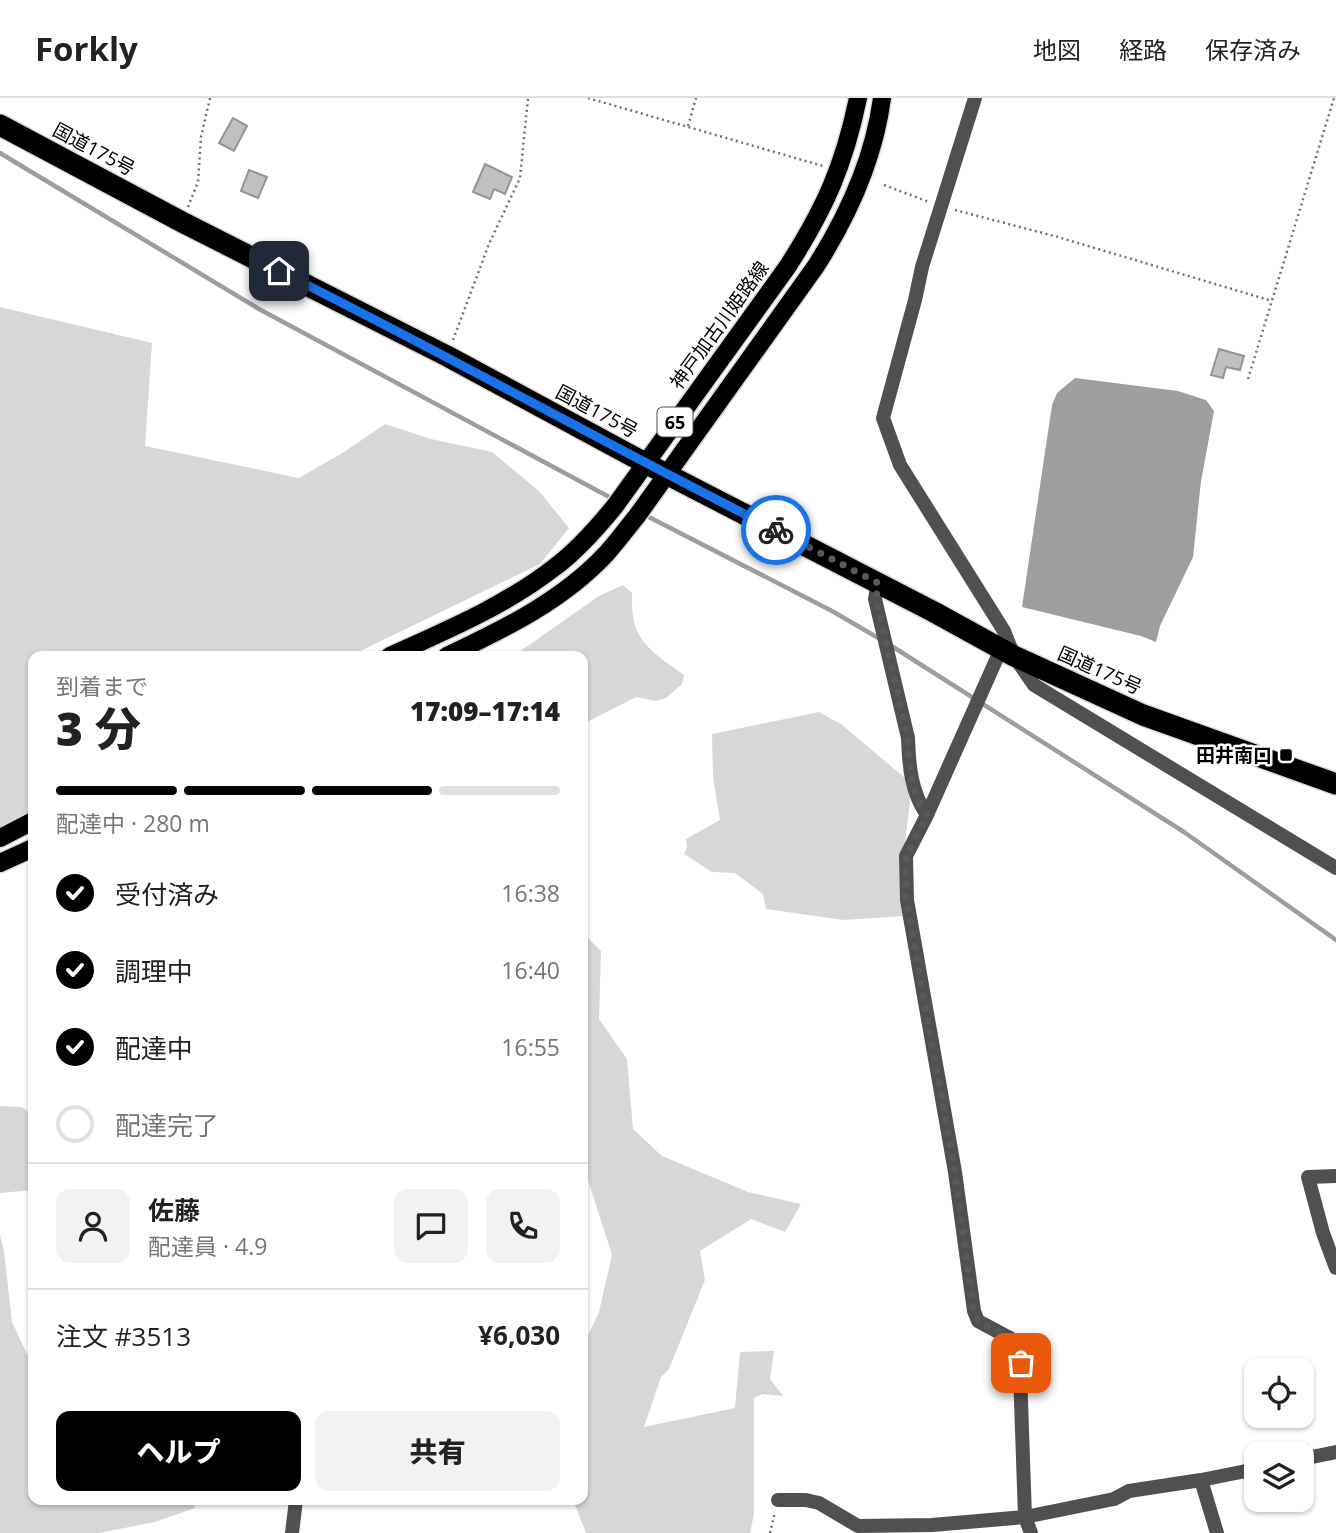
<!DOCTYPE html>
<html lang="ja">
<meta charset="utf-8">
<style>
:root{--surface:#fff;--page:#f2f2f2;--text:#222;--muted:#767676;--line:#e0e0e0;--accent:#000}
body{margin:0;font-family:"Open Sans","Noto Sans JP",sans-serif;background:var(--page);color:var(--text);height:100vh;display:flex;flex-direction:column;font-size:26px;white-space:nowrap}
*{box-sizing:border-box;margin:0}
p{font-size:23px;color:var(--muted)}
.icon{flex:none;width:38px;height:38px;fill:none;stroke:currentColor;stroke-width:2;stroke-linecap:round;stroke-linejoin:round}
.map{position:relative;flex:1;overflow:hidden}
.panel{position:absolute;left:28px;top:553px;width:560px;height:854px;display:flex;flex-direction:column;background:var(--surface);border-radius:14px;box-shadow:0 2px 5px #0004}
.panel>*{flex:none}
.tools{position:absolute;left:1244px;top:1260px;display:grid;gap:14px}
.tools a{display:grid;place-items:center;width:70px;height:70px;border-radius:14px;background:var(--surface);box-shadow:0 2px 5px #0004;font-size:35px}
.pin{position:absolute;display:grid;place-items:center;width:60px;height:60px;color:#fff;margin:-30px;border-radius:14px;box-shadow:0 4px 10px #0006}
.courier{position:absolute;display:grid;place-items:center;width:70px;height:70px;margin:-35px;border:5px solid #1a73e8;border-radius:50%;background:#fff;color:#222;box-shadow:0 2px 9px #0007}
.summary em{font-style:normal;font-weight:800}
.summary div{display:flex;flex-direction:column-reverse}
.summary{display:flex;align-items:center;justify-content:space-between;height:119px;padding:0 28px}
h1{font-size:46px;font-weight:800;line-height:52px}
.bar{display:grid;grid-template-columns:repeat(4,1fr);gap:10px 7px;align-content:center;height:84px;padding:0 28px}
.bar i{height:9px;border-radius:5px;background:var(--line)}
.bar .on{background:var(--accent)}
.bar p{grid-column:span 4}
.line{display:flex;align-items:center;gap:18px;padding:0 28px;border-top:2px solid var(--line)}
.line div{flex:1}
.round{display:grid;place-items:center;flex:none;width:74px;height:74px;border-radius:14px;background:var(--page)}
ol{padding:0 28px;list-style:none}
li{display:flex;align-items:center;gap:21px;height:77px}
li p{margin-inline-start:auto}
li .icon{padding:7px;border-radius:50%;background:var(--accent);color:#fff;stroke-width:4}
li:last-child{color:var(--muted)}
li i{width:38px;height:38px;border:4px solid var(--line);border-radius:50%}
.primary-button{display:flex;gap:14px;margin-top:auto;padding:14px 28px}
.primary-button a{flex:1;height:80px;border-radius:14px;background:var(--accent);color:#fff;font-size:28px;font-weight:800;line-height:80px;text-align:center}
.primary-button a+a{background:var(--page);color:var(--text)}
header{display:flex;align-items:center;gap:42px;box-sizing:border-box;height:98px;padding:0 35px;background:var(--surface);border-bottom:2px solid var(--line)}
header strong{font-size:33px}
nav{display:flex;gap:38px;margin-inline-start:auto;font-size:24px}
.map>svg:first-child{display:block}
.green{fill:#d7d7d7}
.water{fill:#9e9e9e}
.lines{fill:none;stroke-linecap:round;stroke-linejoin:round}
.stream{stroke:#9e9e9e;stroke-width:4.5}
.building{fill:#c0c0c0;stroke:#949494;stroke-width:2}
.primary-casing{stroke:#dbdbdb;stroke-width:21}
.highway-casing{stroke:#dbdbdb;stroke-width:24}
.path{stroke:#727272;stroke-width:2.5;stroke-dasharray:2 3.5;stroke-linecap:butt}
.street{stroke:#505050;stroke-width:14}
.primary{stroke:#000;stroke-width:18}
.highway{stroke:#000;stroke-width:21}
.done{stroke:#595959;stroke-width:7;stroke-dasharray:0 12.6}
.route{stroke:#1a73e8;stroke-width:9}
.poi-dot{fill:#000;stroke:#fff;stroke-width:2.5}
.labels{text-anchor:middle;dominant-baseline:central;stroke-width:5;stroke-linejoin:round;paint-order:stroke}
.shield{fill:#fff;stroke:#4c4c4c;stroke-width:2}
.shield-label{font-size:18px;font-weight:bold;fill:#000}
.street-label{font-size:19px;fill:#000;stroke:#fff}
.poi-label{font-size:19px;font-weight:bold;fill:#000;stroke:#fff;text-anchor:end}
</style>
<header>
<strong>Forkly</strong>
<nav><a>地図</a><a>経路</a><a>保存済み</a></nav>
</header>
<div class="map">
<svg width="1336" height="1435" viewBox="0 0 1336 1435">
<rect width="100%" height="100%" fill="#fff"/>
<path class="green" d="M0 209 152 245 145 348 299 380 344 354 385 326 431 341 492 354 539 393 569 430 540 466 350 558H33V715L0 732Z
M623 487 632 495C632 504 632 515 634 524 640 549 665 563 684 577L682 586 666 600 656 603 636 599 583 626V558H508L522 552 599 498Z
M819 614 841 626 912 686 904 753 905 818 844 822 766 811 763 796 735 775 712 774 684 756 687 749 686 741 720 722 713 679 712 636Z
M583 838H586L601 853 599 921 627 961 633 1031 662 1058 748 1094 801 1106 785 1134 751 1121 700 1153 705 1182 669 1271 661 1279 644 1329 735 1310 740 1254 774 1253 770 1281 783 1298 763 1296 754 1300V1416L750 1435H586L573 1402H583V1248L599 1214 612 1157 586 1076H583V1014H585Z
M0 1008 22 1009 33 1018V1092L0 1095Z
M0 1137 4 1153 12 1224 33 1269V1402H193L195 1410 155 1424 99 1435H0Z"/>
<path class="water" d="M1075 280 1178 293 1206 302 1214 313 1201 383 1193 459 1160 528 1156 544 1141 538 1022 509 1052 307 1057 295Z"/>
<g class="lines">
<path class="stream" d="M0 55 259 211 613 401
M643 416 832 513 880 541
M890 547 1184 734 1336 842"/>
</g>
<path class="building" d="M233 20 247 28 234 53 219 45Z
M485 66 512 79 505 96 494 91 490 101 473 94Z
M249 72 267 79 258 100 241 93Z
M1219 251 1244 258 1240 272 1226 269 1223 280 1211 277Z"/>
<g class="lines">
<defs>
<path id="primary" d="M390 558C447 532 505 508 555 469 578 452 597 430 615 408L788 168C825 110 844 68 858 0
M447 558C504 531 562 503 606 456 617 444 627 430 637 418L816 168C849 116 874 61 882 0
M0 740 33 723
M0 765 33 750"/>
<path id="highway" d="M0 27 182 124 447 258 645 365 934 514 1014 558 1143 617 1336 686"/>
</defs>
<use href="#primary" class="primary-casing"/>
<use href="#highway" class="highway-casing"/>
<path class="path" d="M588 0 823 68
M688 28 696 0
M884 87 929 104
M188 109 198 84 201 39 210 0
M955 112 1058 139 1272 203
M453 242 489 146 520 80 528 0
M1248 281 1334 0
M770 1435 775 1414"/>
<path class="street" d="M975 0 922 169 915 202 883 320 900 367 1004 533 1014 558 1034 587 1336 770
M878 485 875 501 908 640C909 668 911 694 927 717L906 758 907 802 955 1074 974 1213 978 1223 1019 1245 1025 1419 1031 1435
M927 717 1001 551
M1336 1078 1308 1079 1323 1135 1336 1170
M1302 1361 1336 1354
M1201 1382 1217 1435
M778 1402H806L819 1405 858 1428 932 1427 1025 1419 1114 1401 1129 1393 1201 1382 1256 1371
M292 1435 296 1402"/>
<use href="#primary" class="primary"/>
<use href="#highway" class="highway"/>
</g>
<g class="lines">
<path class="done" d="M776 432 878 485 876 501 908 640C909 668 911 694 927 717L906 758V802L955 1074 974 1213 978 1223 1020 1245 1021 1265"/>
<path class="route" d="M279 173C446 256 609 348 776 432"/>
</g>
<rect class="poi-dot" x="1279" y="650" width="14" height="14" rx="3.5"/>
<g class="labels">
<rect class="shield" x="657.5" y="309.5" width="35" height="29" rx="5"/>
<g class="shield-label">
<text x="675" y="324">65</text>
</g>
<g class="street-label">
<text transform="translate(94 51) rotate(28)">国道175号</text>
<text transform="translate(719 227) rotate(-54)">神戸加古川姫路線</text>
<text transform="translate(597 313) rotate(28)">国道175号</text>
<text transform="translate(1100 572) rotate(24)">国道175号</text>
</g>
<g class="poi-label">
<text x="1272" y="657">田井南口</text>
</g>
</g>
</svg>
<div class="tools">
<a><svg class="icon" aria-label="locate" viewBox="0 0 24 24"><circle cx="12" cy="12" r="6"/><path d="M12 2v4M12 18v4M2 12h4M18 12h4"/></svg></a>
<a><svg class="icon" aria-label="layers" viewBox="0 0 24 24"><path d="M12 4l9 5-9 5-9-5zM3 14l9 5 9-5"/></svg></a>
</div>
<div class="pin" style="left:1021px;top:1265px;background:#ea580c"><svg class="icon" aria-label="bag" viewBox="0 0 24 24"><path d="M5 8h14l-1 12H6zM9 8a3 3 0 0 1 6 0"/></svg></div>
<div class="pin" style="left:279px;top:173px;background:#1f2937"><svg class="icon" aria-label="home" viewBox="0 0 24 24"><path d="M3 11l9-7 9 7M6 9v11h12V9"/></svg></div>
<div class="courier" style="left:776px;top:432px"><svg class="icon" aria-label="bike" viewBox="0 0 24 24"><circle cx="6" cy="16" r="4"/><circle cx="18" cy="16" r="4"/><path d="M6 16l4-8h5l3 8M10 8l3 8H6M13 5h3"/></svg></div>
<section class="panel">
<div class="summary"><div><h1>3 分</h1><p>到着まで</p></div><em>17:09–17:14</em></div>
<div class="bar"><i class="on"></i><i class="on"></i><i class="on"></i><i></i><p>配達中 · 280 m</p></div>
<ol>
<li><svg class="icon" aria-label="check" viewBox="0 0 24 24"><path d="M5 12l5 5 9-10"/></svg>受付済み<p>16:38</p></li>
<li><svg class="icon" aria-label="check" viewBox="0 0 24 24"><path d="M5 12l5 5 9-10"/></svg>調理中<p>16:40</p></li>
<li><svg class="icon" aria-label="check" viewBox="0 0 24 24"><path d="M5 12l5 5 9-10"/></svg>配達中<p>16:55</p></li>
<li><i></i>配達完了</li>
</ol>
<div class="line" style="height:126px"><a class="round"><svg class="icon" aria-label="person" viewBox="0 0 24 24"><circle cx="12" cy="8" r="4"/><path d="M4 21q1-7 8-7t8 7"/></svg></a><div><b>佐藤</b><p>配達員 · 4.9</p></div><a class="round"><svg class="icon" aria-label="chat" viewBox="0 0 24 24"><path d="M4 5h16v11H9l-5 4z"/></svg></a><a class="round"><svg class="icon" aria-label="phone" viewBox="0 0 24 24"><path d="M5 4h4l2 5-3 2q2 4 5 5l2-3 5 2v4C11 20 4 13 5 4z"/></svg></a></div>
<div class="line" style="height:91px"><div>注文 #3513</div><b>¥6,030</b></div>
<div class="primary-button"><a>ヘルプ</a><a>共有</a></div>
</section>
</div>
